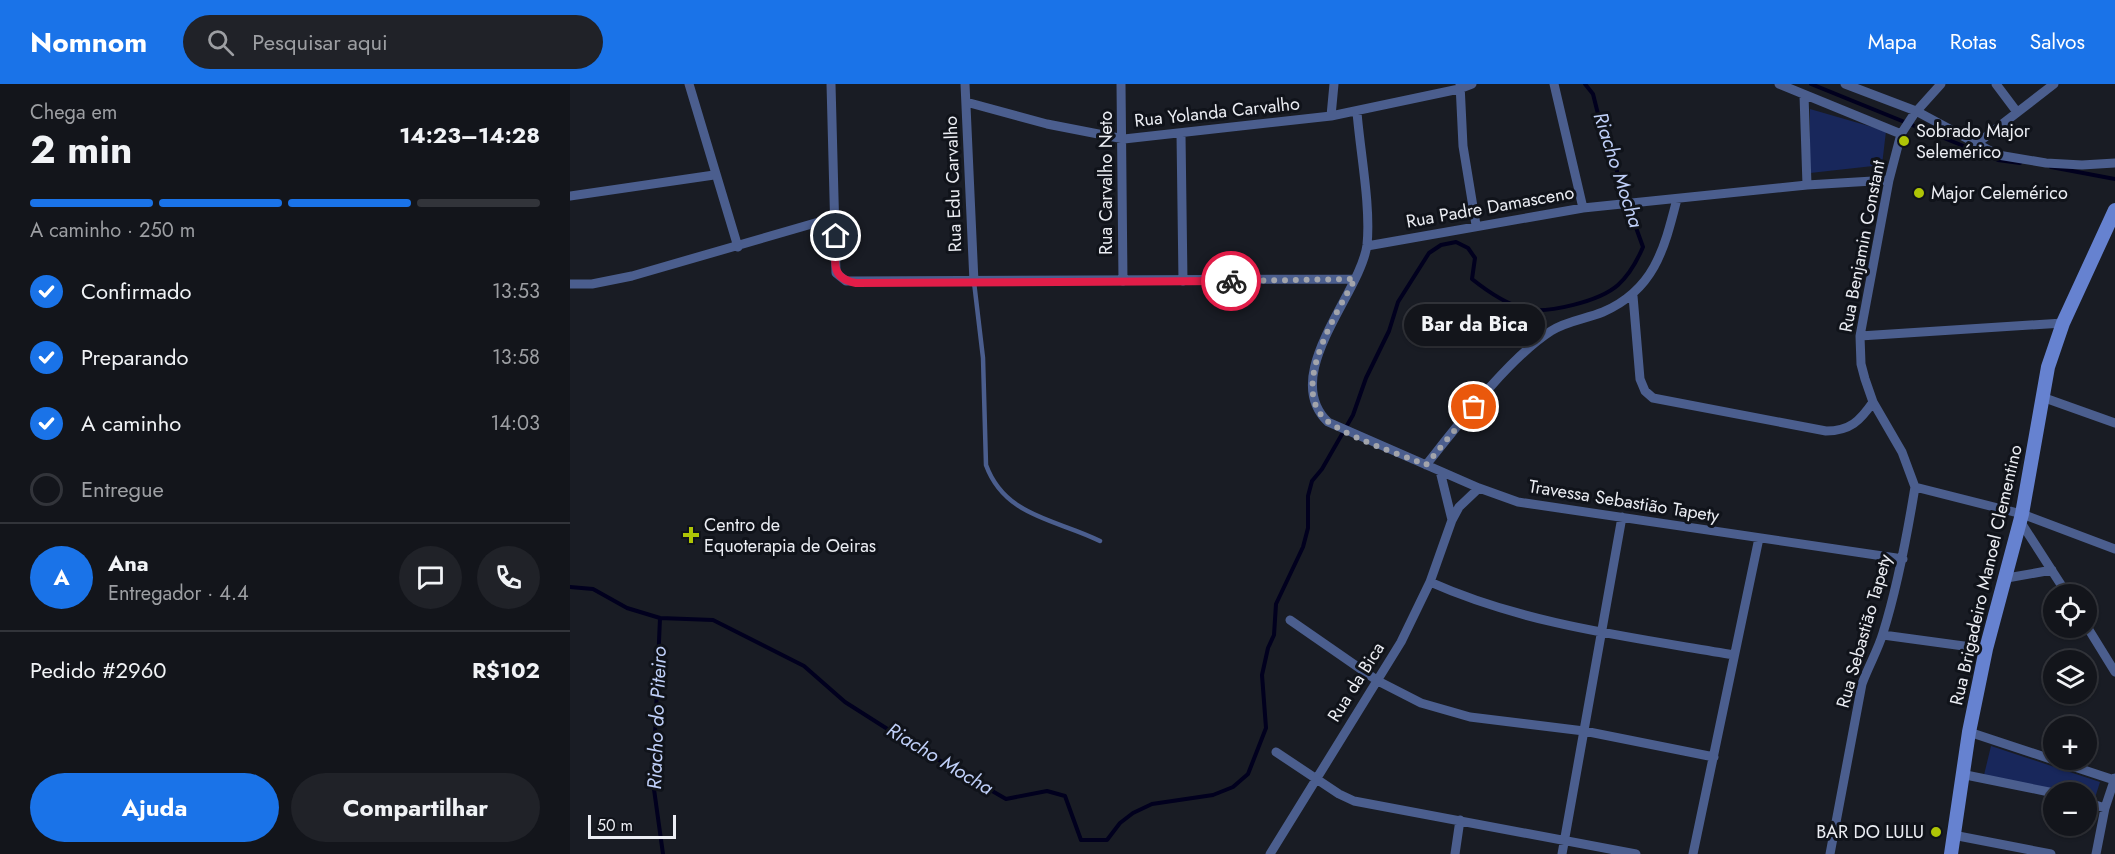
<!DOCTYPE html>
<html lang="pt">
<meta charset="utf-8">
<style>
:root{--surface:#13151b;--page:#202228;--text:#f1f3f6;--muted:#9d9fa3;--line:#32343a;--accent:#1a73e8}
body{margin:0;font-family:Jost,sans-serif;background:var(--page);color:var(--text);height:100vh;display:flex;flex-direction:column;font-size:22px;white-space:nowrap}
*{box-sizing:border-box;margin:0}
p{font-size:20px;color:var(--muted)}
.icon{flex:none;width:33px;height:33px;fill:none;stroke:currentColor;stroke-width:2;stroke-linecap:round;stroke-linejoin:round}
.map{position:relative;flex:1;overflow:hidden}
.details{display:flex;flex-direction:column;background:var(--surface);width:570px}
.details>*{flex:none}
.controls{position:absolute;left:1473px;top:500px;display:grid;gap:12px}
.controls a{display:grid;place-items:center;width:54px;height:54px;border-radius:50%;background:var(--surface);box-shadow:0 2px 4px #0004,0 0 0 2px var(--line);font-size:30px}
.scale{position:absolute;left:18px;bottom:15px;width:88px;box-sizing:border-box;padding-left:6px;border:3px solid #ebedf3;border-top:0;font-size:16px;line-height:21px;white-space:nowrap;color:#ebedf3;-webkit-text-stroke:4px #10131a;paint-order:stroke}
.pin{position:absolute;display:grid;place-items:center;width:51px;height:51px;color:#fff;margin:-26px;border:3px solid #fff;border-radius:50%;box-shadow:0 2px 6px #0007}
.courier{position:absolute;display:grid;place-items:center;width:60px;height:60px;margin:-30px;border:4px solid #e11d48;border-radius:50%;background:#fff;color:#222;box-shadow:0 2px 8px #0007}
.bubble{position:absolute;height:42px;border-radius:21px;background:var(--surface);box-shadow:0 2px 4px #0004,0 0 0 2px var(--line);font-size:20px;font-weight:700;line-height:42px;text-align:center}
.headline em{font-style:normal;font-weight:700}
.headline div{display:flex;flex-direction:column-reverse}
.headline{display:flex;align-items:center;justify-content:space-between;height:102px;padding:0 30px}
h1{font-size:39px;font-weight:700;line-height:45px}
.bar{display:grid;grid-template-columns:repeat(4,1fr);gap:9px 6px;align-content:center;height:72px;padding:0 30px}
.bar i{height:8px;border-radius:4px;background:var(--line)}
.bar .on{background:var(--accent)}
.bar p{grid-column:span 4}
.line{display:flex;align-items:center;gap:15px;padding:0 30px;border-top:2px solid var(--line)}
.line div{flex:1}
.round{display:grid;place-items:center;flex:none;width:63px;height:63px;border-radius:32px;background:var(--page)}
ol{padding:0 30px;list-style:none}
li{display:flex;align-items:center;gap:18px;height:66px}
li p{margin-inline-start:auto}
li .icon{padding:6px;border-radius:50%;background:var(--accent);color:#fff;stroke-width:4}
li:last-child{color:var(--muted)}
li i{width:33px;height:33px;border:3px solid var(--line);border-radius:50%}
.primary-button{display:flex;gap:12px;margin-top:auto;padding:12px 30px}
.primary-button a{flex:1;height:69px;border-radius:36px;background:var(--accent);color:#fff;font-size:24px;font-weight:700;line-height:69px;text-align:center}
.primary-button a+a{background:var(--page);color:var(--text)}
header{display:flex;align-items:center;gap:36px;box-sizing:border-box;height:84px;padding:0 30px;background:var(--accent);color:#fff}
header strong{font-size:28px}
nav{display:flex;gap:33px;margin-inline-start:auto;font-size:21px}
.search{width:420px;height:54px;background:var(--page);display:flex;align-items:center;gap:15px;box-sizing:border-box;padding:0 21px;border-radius:33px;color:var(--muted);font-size:22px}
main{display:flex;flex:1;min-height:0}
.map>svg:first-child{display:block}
.green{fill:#18275b}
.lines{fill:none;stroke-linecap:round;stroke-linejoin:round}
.stream{stroke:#01001e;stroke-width:4}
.service{stroke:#4b5e8e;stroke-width:4.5}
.minor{stroke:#4b5e8e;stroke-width:9}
.secondary{stroke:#6682d0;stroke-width:14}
.done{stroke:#a2a4ab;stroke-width:6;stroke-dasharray:0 10.8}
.route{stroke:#e11d48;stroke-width:8}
.poi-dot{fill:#afc506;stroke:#10131a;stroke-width:2}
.labels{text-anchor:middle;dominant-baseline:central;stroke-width:6;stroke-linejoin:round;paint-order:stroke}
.street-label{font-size:18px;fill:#ebedf3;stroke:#10131a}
.poi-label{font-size:18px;fill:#ebedf3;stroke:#10131a;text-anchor:start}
.water-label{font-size:20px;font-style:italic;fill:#c0d0f9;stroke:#10131a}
</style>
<header>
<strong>Nomnom</strong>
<div class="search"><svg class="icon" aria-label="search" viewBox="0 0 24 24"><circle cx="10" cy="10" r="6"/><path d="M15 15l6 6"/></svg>Pesquisar aqui</div>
<nav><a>Mapa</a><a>Rotas</a><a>Salvos</a></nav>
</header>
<main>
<section class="details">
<div class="headline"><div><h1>2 min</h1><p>Chega em</p></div><em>14:23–14:28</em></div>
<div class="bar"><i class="on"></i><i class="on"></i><i class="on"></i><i></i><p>A caminho · 250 m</p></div>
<ol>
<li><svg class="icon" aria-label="check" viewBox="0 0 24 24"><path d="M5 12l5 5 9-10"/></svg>Confirmado<p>13:53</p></li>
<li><svg class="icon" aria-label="check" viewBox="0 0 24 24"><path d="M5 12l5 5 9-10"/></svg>Preparando<p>13:58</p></li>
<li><svg class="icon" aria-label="check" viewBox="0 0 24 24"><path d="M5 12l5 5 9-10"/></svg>A caminho<p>14:03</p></li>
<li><i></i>Entregue</li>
</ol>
<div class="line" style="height:108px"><b class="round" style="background:var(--accent);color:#fff">A</b><div><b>Ana</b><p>Entregador · 4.4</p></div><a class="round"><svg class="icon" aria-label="chat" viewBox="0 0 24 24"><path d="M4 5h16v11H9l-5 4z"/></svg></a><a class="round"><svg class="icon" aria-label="phone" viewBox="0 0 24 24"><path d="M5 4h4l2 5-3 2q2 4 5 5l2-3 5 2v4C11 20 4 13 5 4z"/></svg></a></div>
<div class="line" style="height:78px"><div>Pedido #2960</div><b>R$102</b></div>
<div class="primary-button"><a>Ajuda</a><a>Compartilhar</a></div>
</section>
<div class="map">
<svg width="1545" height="770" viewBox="0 0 1545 770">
<rect width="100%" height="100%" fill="#191c24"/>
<path class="green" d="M1240 25 1316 47 1312 81 1240 89Z
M1421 662 1530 698 1524 717 1517 714 1516 708H1497L1414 691Z"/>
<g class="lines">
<path class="stream" d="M1241 0 1428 76 1450 79
M1481 83 1545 95
M0 503 23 505 57 524 90 534 143 536 234 582 275 618 341 660 436 715 477 707 495 712 511 756H537L550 739 563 729 582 720 643 711 663 703 678 690 696 644 692 591 698 564 704 551 706 520 733 463 738 444V412L742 397 752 385 783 331 796 294 819 247 828 218 859 169 871 161 886 158 898 164 905 174 902 195C917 207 936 220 955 225 978 230 1030 217 1048 201 1059 191 1067 177 1073 163L1051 102 1040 61 1033 50 1023 10 1015 0
M90 534 83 698 93 770"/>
<path class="service" d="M404 198 413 274 416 381C435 433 486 435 530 457"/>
<path class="minor" d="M119 0 168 163
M261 0 266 189 276 197 785 195
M395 0 404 198
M551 0 553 197
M890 0 893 62 906 141
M984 0 1013 124
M1209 0 1331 50
M1275 0 1346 27 1428 71 1476 79 1512 81 1545 79
M1371 0 1344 30 1331 50 1319 96 1290 252 1291 280 1295 295 1303 318 1332 368 1345 403 1452 430 1545 465
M1426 0 1447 28
M1234 11 1237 101
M396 18 477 40 554 55 761 32 889 5 902 0
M787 28C790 67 801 122 797 161 790 211 709 291 758 338L909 404 948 418 1333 475
M761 32 764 0
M611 50 613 197
M1405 61 1484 0
M0 112 144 91
M797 162 1013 124 1237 101 1319 96
M0 200H22L62 192 266 133
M1063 212 1070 295 1075 307 1083 314 1256 347C1280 347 1290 337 1303 318
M1290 252 1493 239
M1472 313 1545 339
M856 381C888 341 939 274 981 247 996 237 1016 235 1033 228 1084 206 1094 166 1107 115
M870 387 882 436
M1450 437 1497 510
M1437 494 1482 486
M860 498C957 541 1060 553 1164 571
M720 536 808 597 851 619 900 633 1014 647 1144 673
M1516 541 1545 588
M1313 551 1416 565
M1399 648 1544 696
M706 668 769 710 784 717 1066 770
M1391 690 1484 709
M1516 718 1535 724
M1383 751 1481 770
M700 770 831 558 860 498 882 436 889 423 909 404
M885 770 890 736
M992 770 1052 433
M1123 770 1189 454
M1260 770 1292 600C1298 583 1308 566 1313 549 1328 501 1337 452 1345 403
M1526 770 1535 724 1545 694"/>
<path class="secondary" d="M1381 770 1399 648 1416 565 1452 430 1478 283 1493 239 1545 126"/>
</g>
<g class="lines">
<path class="done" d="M661 197 785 195C768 227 723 297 752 332 767 350 832 371 856 381L904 323"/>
<path class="route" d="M266 152C266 175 258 194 286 199L661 197"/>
</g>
<g class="poi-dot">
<circle cx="1334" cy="57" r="6"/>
<circle cx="1349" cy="109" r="6"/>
<path d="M118 442h6v6h6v6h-6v6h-6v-6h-6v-6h6z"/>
<circle cx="1366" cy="748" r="6"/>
</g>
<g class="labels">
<g class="street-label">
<text transform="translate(647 28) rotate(-6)">Rua Yolanda Carvalho</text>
<text transform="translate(536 99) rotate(-90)">Rua Carvalho Neto</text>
<text transform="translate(383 100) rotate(-92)">Rua Edu Carvalho</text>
<text transform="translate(920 123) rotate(-10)">Rua Padre Damasceno</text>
<text transform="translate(1292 162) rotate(-79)">Rua Benjamin Constant</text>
<text transform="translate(1054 417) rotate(9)">Travessa Sebastião Tapety</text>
<text transform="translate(1416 491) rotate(-77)">Rua Brigadeiro Manoel Clementino</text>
<text transform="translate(1294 547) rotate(-74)">Rua Sebastião Tapety</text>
<text transform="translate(786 598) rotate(-58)">Rua da Bica</text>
</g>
<g class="poi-label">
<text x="1346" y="47">Sobrado Major<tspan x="1346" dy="21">Selemérico</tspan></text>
<text x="1361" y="109">Major Celemérico</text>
<text x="134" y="441">Centro de<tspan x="134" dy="21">Equoterapia de Oeiras</tspan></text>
<text x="1354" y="748" text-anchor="end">BAR DO LULU</text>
</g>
<g class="water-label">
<text transform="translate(1048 86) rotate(72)">Riacho Mocha</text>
<text transform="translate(87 634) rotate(-88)">Riacho do Piteiro</text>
<text transform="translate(370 675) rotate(31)">Riacho Mocha</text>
</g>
</g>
</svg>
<div class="controls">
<a><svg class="icon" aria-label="locate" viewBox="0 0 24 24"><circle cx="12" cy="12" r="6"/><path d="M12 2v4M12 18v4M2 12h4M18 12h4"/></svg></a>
<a><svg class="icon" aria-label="layers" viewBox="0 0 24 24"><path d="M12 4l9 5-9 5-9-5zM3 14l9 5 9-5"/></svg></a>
<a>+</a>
<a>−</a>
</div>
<div class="scale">50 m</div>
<div class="pin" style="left:904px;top:323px;background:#ea580c"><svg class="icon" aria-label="bag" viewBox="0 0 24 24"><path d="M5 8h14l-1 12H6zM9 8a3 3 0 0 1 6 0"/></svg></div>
<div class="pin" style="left:266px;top:152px;background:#1f2937"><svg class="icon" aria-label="home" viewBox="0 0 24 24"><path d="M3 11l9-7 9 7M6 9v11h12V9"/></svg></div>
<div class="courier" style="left:661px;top:197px"><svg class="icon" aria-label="bike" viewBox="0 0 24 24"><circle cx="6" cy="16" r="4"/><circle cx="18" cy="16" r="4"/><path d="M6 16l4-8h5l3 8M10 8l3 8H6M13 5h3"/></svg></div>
<div class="bubble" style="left:834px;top:220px;width:141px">Bar da Bica</div>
</div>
</main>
